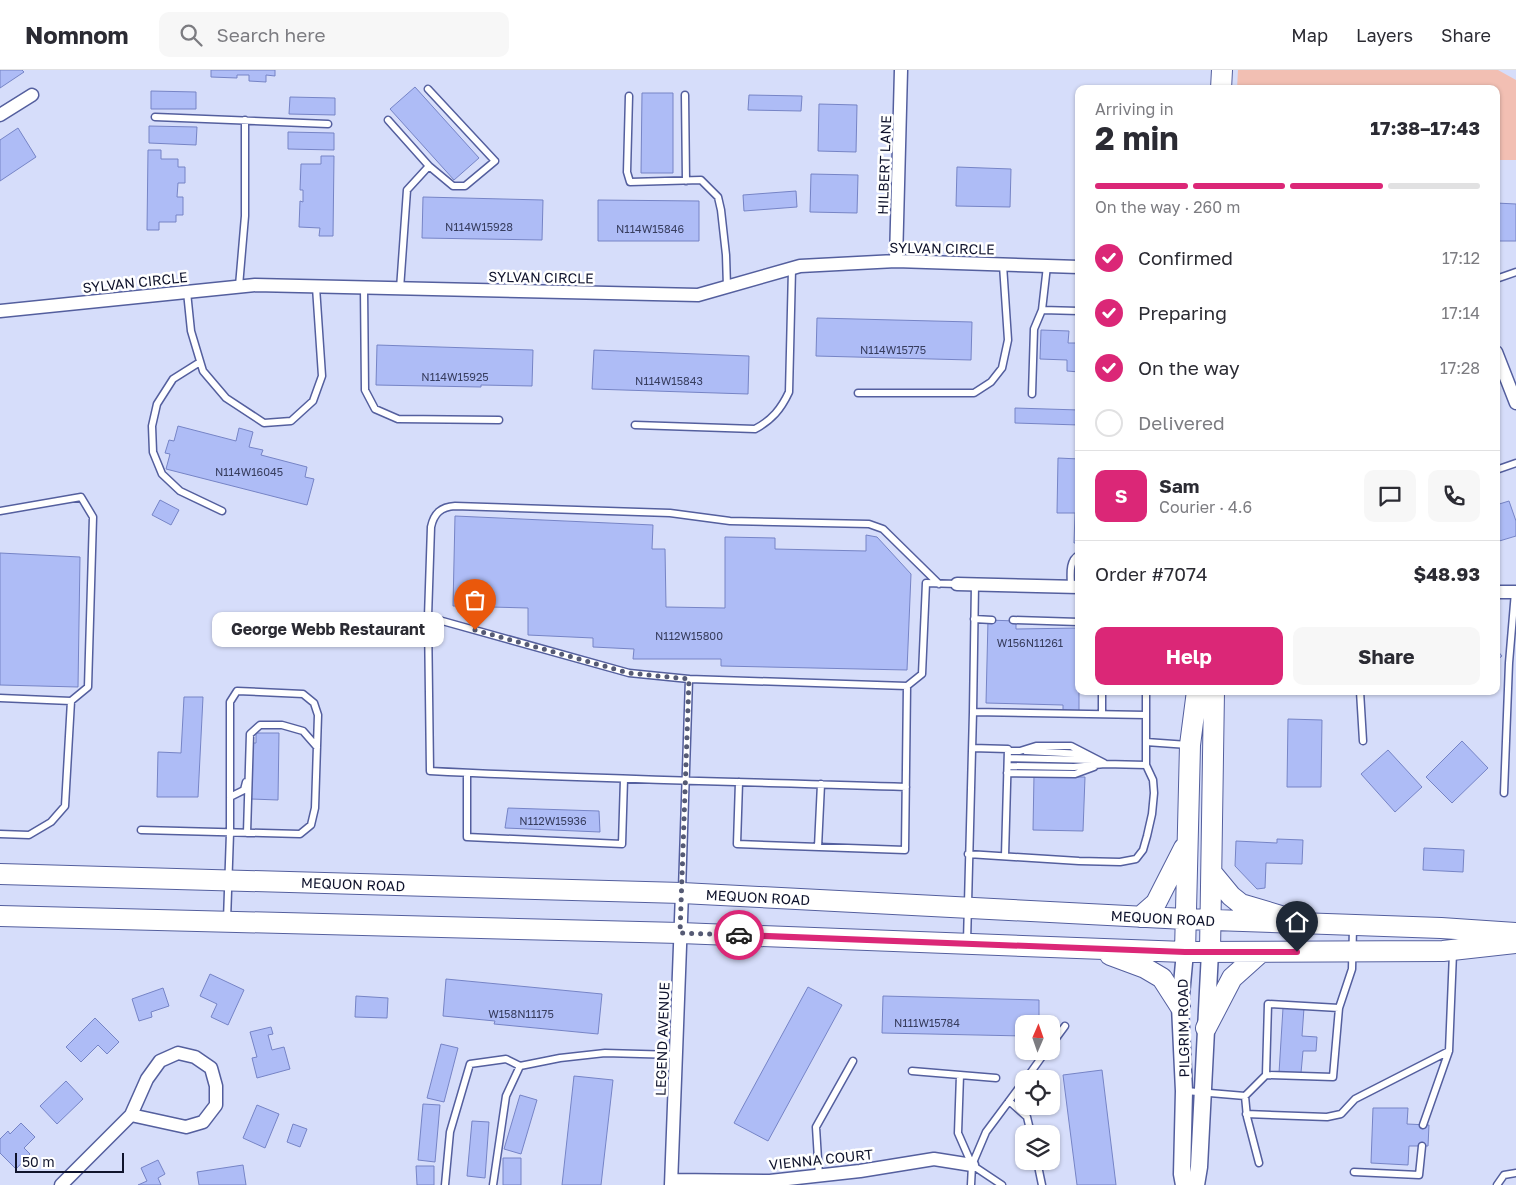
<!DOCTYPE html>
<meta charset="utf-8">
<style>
:root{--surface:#fff;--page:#f7f7f7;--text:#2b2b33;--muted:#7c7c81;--line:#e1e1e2;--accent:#db2777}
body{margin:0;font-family:"Golos Text",sans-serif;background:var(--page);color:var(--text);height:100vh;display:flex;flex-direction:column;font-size:19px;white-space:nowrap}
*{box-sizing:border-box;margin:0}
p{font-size:16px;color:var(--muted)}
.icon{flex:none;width:28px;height:28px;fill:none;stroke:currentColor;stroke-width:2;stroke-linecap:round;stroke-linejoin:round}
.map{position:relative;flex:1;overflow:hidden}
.panel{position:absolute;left:1075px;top:15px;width:425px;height:610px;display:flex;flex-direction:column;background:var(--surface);border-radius:10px;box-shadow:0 1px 4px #0004}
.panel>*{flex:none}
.needle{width:32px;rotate:2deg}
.tools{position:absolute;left:1015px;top:945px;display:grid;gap:10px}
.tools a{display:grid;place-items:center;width:45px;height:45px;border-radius:10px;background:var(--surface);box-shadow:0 1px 4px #0004;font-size:25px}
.scale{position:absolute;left:15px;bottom:12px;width:109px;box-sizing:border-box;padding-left:5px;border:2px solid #0f132c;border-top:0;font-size:14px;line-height:18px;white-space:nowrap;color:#0f132c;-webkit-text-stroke:4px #fff;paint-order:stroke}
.pin{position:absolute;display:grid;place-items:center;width:42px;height:42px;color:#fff;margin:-51px -21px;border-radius:50% 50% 50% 0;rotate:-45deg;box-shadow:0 0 5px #0007}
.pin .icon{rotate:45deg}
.courier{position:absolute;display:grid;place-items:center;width:50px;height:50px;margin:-25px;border:4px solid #db2777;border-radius:50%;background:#fff;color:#222;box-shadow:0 1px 6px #0007}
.bubble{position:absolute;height:35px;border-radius:10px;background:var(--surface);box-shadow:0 1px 4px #0004;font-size:16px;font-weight:700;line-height:35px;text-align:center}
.head em{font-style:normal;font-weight:700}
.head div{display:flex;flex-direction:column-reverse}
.head{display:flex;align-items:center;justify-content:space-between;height:85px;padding:0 20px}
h1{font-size:32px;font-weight:700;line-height:38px}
.bar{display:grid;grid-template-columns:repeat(4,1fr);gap:8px 5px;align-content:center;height:60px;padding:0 20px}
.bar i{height:6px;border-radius:4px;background:var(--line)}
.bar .on{background:var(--accent)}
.bar p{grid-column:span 4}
.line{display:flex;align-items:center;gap:12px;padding:0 20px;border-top:1px solid var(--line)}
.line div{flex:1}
.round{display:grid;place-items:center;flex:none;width:52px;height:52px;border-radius:10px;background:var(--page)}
ol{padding:0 20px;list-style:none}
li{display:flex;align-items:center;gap:15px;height:55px}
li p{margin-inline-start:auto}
li .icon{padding:5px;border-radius:50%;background:var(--accent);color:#fff;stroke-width:4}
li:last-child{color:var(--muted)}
li i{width:28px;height:28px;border:2px solid var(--line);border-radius:50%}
.action{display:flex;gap:10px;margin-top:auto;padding:10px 20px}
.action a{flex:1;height:58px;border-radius:10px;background:var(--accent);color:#fff;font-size:20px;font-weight:700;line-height:58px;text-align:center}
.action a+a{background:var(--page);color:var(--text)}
header{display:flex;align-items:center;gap:30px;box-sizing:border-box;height:70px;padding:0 25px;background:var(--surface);border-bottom:1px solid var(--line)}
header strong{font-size:24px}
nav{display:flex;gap:28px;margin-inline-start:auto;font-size:18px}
.search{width:350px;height:45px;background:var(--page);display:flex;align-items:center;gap:12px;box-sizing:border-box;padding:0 18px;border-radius:10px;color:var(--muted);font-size:19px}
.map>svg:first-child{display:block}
.green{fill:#f2bfb3}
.building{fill:#aebcf6;stroke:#7684c6}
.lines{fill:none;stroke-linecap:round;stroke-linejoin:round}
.service-casing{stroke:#545f9e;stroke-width:9}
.minor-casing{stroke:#545f9e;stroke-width:15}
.tertiary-casing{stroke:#545f9e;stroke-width:19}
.primary-casing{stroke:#545f9e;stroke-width:22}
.service{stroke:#fff;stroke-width:6}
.minor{stroke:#fff;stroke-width:12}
.tertiary{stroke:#fff;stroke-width:16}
.primary{stroke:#fff;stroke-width:20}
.done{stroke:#555a74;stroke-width:5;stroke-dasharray:0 9}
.route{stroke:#db2777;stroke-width:6}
.labels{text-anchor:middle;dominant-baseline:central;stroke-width:5;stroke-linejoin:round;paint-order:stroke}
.number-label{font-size:11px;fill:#373d5e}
.street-label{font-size:14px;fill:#0f132c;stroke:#fff}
</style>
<header>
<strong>Nomnom</strong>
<div class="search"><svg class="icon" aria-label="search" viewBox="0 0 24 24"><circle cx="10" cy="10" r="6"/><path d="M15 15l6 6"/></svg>Search here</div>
<nav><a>Map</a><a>Layers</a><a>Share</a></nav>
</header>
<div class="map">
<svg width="1516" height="1115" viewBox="0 0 1516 1115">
<rect width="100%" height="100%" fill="#d6ddfa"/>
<path class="green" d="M1238 0H1498L1516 10V90H1496V19H1237Z"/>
<path class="building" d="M0 0H22L24 2 0 18Z
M211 0H275V6L266 5V12L249 11V5H237V8L211 7Z
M415 17 479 88 454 110 390 39Z
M151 21 196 22V39H151Z
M642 23H673V103H641Z
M749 25 802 26 801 41 748 40Z
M290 27 335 28V45L289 44Z
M819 34 857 35 856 82 818 81Z
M149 56 197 57 196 75 149 73Z
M18 58 36 87 0 111V70Z
M288 62 334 63V80L288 79Z
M148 80H161V89H178V97H185V113H178L177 127H183V145H176V152H159V160H147Z
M321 86H334L333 166H319L320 158 299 157 300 131 303 132V120H300L301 94H321Z
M957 97 1011 99 1010 137 956 136Z
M811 104 858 105 857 143 810 142Z
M796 121 797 137 744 141 743 125Z
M423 127 543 130 542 170 422 168Z
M598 130 699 131V171H598Z
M1496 133 1516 134V171H1496Z
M817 248 972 252 971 290 816 286Z
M1041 260 1069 261 1068 273H1079V302L1067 301V290L1040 289Z
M377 275 533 280 532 316 481 315V317L376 315Z
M594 280 749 286 748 324 592 319Z
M1015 338 1079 340V355L1015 353Z
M178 356 236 371 239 358 253 362 249 377 263 380 261 385 307 397 305 407 314 409 307 435 166 399 170 384 165 383 169 370 174 371Z
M1058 388 1079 389V473H1074L1075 443H1057Z
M160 430 179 440 171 455 152 445Z
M1509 431 1516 451V466L1496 472V435Z
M455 446 653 455 652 479H665L666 537 725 538V467L775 468V479L866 481V465L877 467 911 504 907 600 721 596V589H633L634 579 593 577V568L528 565V538L453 536Z
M0 483 80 487 78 617 0 615Z
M988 550 1016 551V559L1079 558V642L1063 643V635L986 633Z
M1496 579 1502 586 1496 591Z
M184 627H203L198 727H157L158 682 181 683Z
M1288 649 1322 650 1321 717H1287Z
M256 663H279L278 730 251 729 252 673H256Z
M1462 671 1488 698 1452 733 1426 707Z
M1039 677 1060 678V707H1085L1083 761 1033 760 1034 705H1038Z
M1388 680 1422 717 1395 742 1361 704Z
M508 738 599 741 600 762 505 758Z
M1277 769 1303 770 1302 794 1266 793 1265 818 1257 819 1235 796 1236 771 1277 773Z
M1424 778 1464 780 1463 802 1423 800Z
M210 904 244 920 228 955 211 947 217 934 200 926Z
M446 909 602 924 598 964 494 954 495 951 443 946Z
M808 917 842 935 768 1071 734 1053Z
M163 918 169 936 151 942 152 947 139 951 132 929Z
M356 926 388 928 387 948 355 947Z
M883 926 1039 930V954H1024V966L882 963Z
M1283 938H1304L1302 966 1317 967 1316 981H1303L1301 1003H1279Z
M95 948 119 972 107 984 98 975 81 992 66 977Z
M271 957 273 964 268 965 272 980 284 977 290 999 257 1008 252 988 257 987 250 962Z
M441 974 458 978 444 1032 427 1028Z
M1102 1000 1116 1115H1077L1063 1005Z
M574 1006 613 1010 601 1115H562Z
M66 1011 83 1029 57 1054 40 1036Z
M520 1025 537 1030 521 1084 504 1079Z
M423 1034 440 1035 435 1092 418 1090Z
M257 1035 279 1044 265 1078 243 1068Z
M1373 1038H1408L1407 1054 1429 1055 1428 1076H1409L1408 1095 1371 1093Z
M472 1051 489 1052 485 1108 467 1106Z
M21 1053 35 1067 24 1078 30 1084 16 1099 0 1083V1069L8 1061 10 1064Z
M293 1054 307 1059 300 1077 287 1072Z
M503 1088H521V1115H503Z
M158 1090 165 1104 158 1108 161 1115H138L147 1111 141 1098Z
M243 1095 246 1115H199L197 1102Z
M416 1096H434V1115H417Z"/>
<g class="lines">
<defs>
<path id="service" d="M685 25 686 111
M629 26 627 102 630 112 701 110 718 127 721 140 726 185 727 217
M155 47 328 54
M388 50 429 96
M1496 209 1516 202
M239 216 245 146V50
M364 218 365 320 375 339 398 349 499 350
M400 219 407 120 429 96 453 116H465L495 91 428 19
M187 222 191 261 203 301 226 328 264 353 291 351 313 331 322 306 316 217
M1042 240 1079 241
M200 292 173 309 157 334 152 356 153 382 162 404 180 421 222 441
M858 323H974L991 312 1002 298 1008 270 1003 195
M1032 324 1034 259 1042 240 1047 196
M635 355 755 359C772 350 781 339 789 322L792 199
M1496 400 1516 393
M0 441 81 427 93 447 88 617 71 631 0 628
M1071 517C1071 506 1068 491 1079 485
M428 547 431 457C434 443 441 437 455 436L670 443 730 451 869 454 883 459 939 514
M974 549 992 550
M1013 550 1079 552
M689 609 629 603 428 547 430 701C589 709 748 712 906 717
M907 616 922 604 926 513 957 514
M1360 621 1363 671
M973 642 1146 645
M1102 644V621
M1146 672 1188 675
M972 678 1008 679 1005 786
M1008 681H1020L1036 676H1071L1104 693
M1026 681 1083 684
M1008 688 1093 690
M1008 696 1074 697 1105 694 1146 695
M467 703V767L622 774 624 709
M1007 703 1075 704 1094 697
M1504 723 1509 593 1515 522
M230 727 244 720 246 712
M141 760 300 764 311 755 315 738 318 645 314 633 303 624 237 621 230 632V763L227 850
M247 763 250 664 260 655H282L303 661 317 677
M0 764 29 765 51 752 65 736 71 631
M818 777 821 714
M968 784 1079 791 1120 792 1136 789 1143 780 1147 766 1152 744 1154 723 1153 710 1146 695V621
M682 820 689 609 907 616 905 780 737 774 739 712
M967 872 973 642 975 514
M1051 975 1065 956
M912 1001 960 1005 958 1063 972 1095 1002 1115
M960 1005 996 1008
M1266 1005 1333 1007 1339 938 1352 899 1353 858
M1026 1009 1046 981
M1186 1021 1245 1026 1266 1005 1268 934 1339 938
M1245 1026 1247 1047 1259 1093
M1009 1031 1027 1047 1031 1064
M1246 1044 1327 1047 1341 1044 1355 1029 1449 981
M1423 1055 1449 981 1453 883
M1037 1091 1042 1115
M1354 1102 1419 1105 1422 1076
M819 1106 816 1057 853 991
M445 1115 450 1062 470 994 506 989 520 996
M493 1115 506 1026 520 996 560 988 605 983 676 985
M971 1115 972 1095 986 1062 1024 1011
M1497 1115 1504 1105 1516 1103"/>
<path id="minor" d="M0 45 32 25
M896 191 901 0
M0 241 255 215 698 225 800 196 896 191 1079 197
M1496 282 1516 333
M957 514 1079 517
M1496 522H1516
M672 1110 770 1111 860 1101 934 1089 972 1095
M61 1115 131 1045 147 1009 160 991 178 983 195 987 211 998 216 1016V1035L203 1052 186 1057 131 1045
M671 1115 682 823"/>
<path id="tertiary" d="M1184 1115 1182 1104 1184 1021 1180 936 1185 882
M1196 1115 1199 1097 1210 882"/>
<path id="primary" d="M1221 19 1222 0
M1212 803 1231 826 1241 834 1281 846
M0 804 682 823 1185 849 1441 858 1516 863
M0 846 680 863 1185 882 1443 881 1516 873
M1140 847 1156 833 1184 778
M1185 882 1190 675 1197 621
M1210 882 1214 621
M1110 885 1145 898 1162 908 1180 936
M1206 958 1232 908 1261 882"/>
</defs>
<use href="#service" class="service-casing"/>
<use href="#minor" class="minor-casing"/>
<use href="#tertiary" class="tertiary-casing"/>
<use href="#primary" class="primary-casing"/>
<use href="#service" class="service"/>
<use href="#minor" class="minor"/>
<use href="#tertiary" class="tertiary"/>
<use href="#primary" class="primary"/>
</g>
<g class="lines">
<path class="done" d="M475 560 629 603 689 609 680 863 739 865"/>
<path class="route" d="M739 865 1185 882H1297"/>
</g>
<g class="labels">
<g class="number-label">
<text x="479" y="156">N114W15928</text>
<text x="650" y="158">N114W15846</text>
<text x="893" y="279">N114W15775</text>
<text x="455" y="306">N114W15925</text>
<text x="669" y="310">N114W15843</text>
<text x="249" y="401">N114W16045</text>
<text x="689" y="565">N112W15800</text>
<text x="1030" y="572">W156N11261</text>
<text x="553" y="750">N112W15936</text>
<text x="521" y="943">W158N11175</text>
<text x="927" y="952">N111W15784</text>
</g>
<g class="street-label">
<text transform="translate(884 95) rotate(-88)">HILBERT LANE</text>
<text transform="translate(942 178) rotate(1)">SYLVAN CIRCLE</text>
<text transform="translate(541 207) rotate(1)">SYLVAN CIRCLE</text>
<text transform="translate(135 212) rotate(-6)">SYLVAN CIRCLE</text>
<text transform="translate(353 814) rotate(2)">MEQUON ROAD</text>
<text transform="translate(758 827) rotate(3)">MEQUON ROAD</text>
<text transform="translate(1163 848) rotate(3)">MEQUON ROAD</text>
<text transform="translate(1183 958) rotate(-91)">PILGRIM ROAD</text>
<text transform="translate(662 969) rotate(-88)">LEGEND AVENUE</text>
<text transform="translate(821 1089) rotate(-6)">VIENNA COURT</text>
</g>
</g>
</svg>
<div class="tools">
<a><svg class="needle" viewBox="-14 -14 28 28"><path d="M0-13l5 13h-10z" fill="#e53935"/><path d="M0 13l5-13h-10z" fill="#7c7c81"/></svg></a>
<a><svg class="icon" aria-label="locate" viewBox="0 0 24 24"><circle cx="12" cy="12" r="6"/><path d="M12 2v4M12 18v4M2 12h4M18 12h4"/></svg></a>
<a><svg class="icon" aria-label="layers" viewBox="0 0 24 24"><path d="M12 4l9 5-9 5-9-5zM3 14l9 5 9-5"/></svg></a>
</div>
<div class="scale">50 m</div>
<div class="pin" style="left:475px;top:560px;background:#ea580c"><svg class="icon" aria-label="bag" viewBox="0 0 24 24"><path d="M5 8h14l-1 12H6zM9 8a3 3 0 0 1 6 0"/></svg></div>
<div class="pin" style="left:1297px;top:882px;background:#1f2937"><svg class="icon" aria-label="home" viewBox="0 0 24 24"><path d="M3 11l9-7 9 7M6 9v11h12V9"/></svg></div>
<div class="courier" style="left:739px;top:865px"><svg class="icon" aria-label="car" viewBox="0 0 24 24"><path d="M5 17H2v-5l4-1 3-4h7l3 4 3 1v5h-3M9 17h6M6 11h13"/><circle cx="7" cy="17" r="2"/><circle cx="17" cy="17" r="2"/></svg></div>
<div class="bubble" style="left:212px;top:542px;width:232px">George Webb Restaurant</div>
<section class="panel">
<div class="head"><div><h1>2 min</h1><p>Arriving in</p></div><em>17:38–17:43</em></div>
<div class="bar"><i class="on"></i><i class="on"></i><i class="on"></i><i></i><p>On the way · 260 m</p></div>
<ol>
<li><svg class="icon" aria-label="check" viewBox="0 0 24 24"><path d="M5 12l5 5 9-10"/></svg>Confirmed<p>17:12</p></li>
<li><svg class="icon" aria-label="check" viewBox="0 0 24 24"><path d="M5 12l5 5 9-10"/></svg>Preparing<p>17:14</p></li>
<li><svg class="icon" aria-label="check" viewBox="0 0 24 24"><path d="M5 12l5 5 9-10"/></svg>On the way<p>17:28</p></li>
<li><i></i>Delivered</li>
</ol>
<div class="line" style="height:90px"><b class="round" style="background:var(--accent);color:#fff">S</b><div><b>Sam</b><p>Courier · 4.6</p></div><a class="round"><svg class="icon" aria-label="chat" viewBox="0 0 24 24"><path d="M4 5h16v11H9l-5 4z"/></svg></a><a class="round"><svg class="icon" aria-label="phone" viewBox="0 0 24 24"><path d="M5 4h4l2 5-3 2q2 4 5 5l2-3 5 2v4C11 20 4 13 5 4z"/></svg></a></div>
<div class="line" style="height:65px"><div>Order #7074</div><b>$48.93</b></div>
<div class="action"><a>Help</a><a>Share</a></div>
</section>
</div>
